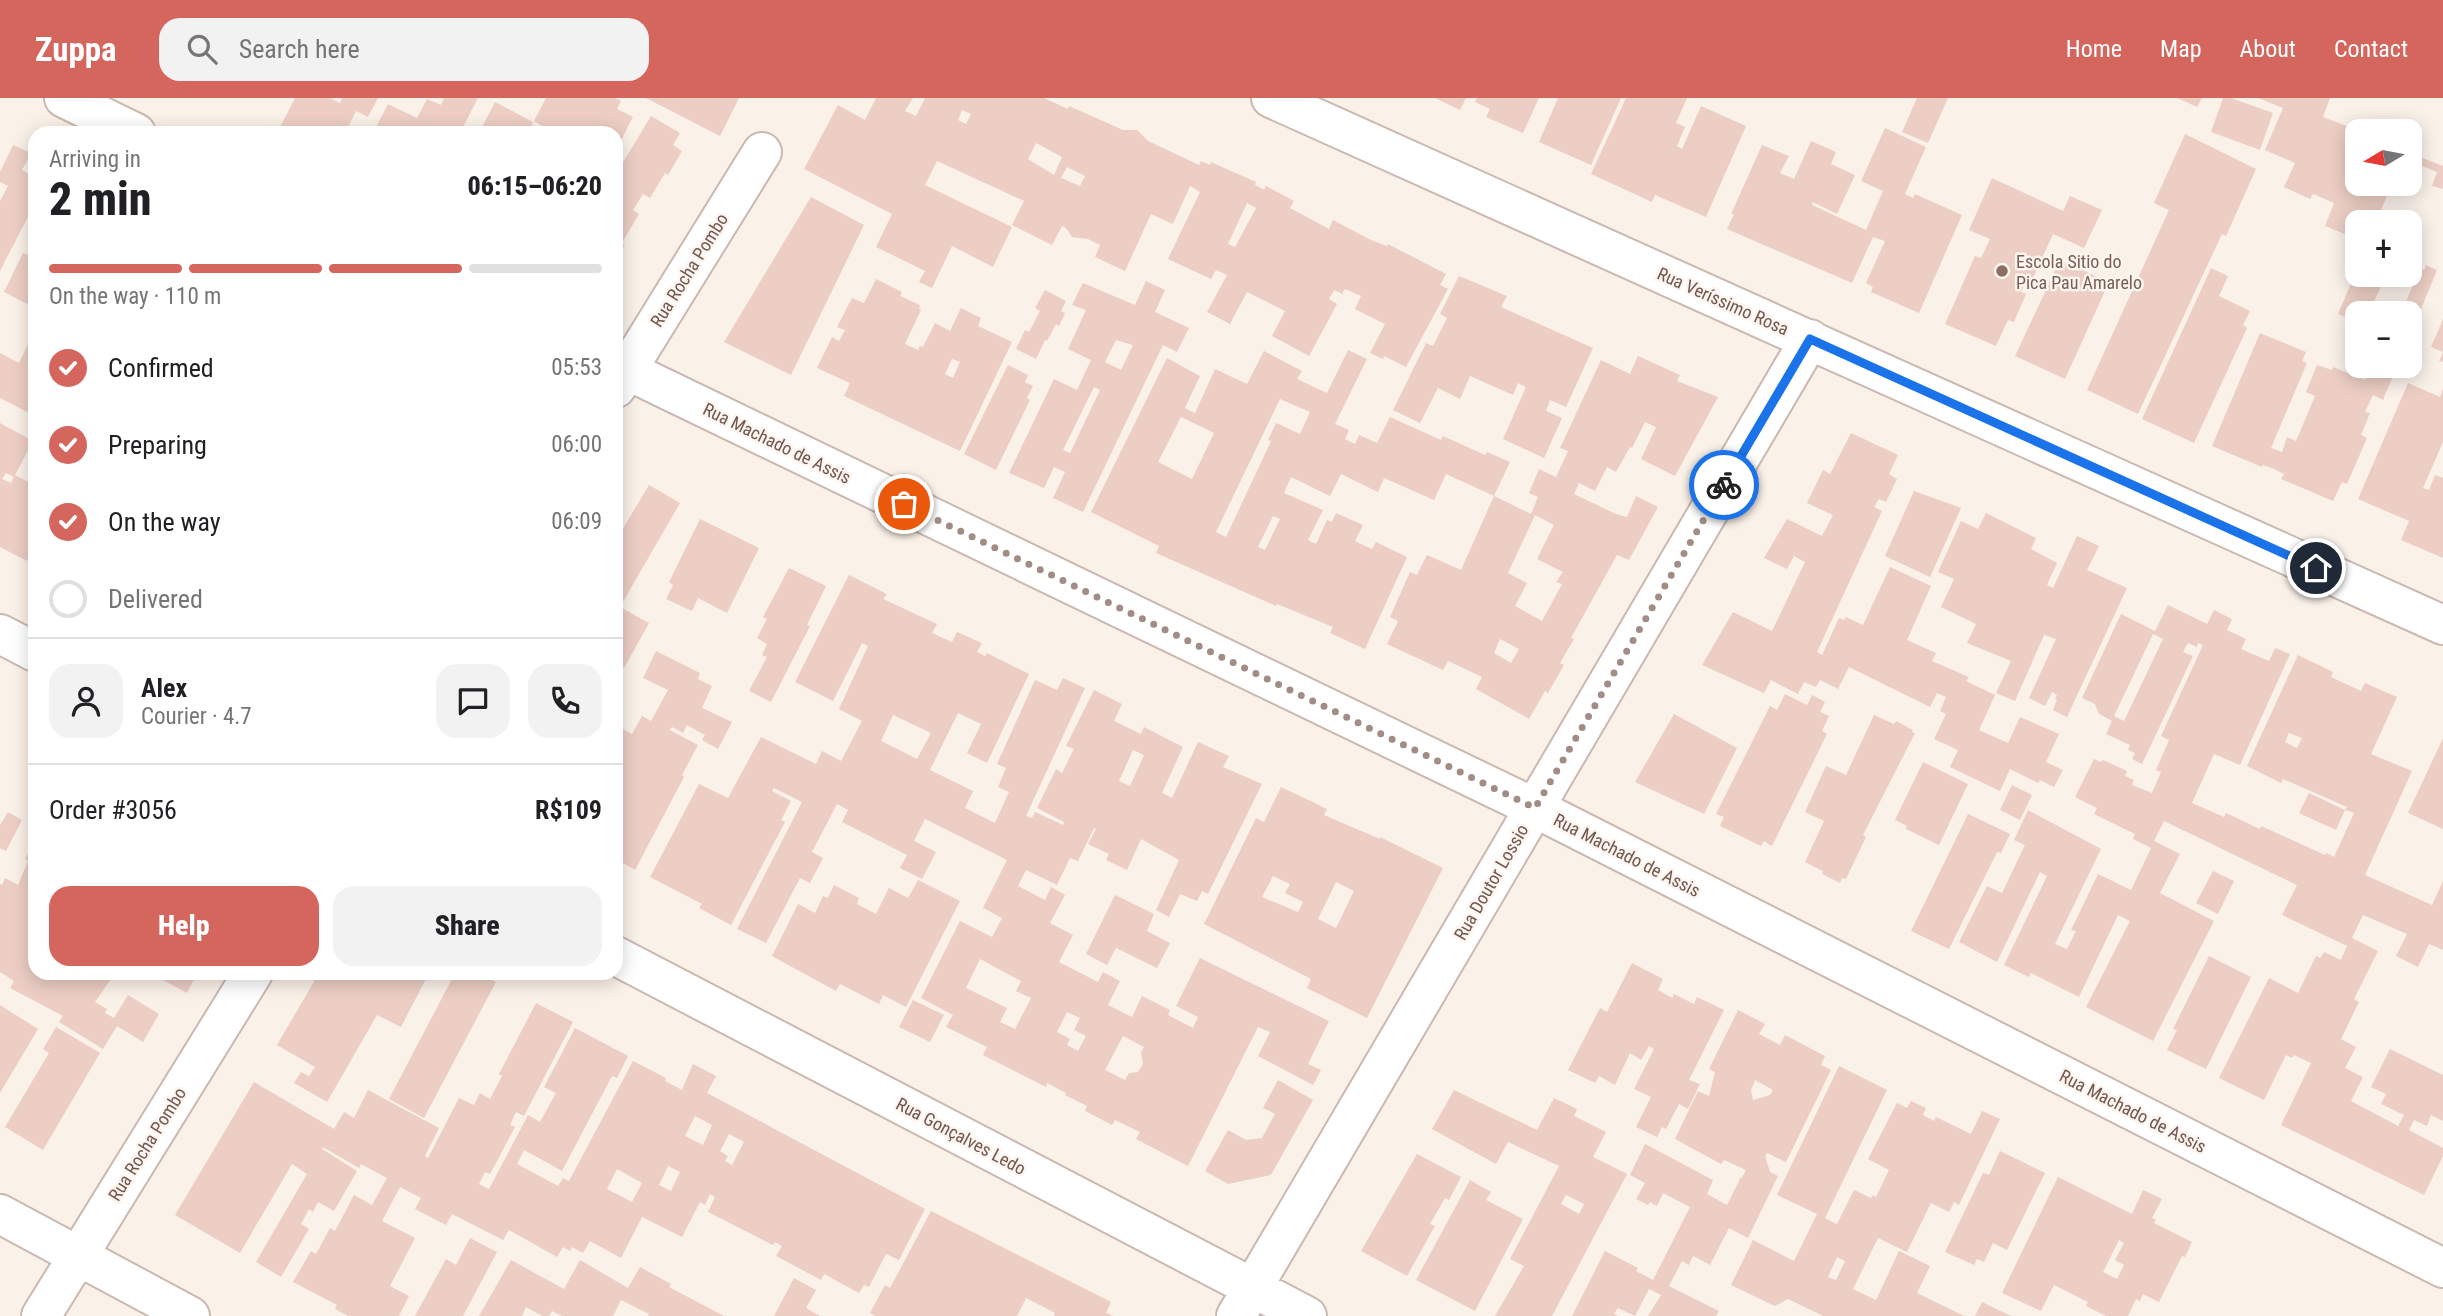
<!DOCTYPE html>
<meta charset="utf-8">
<style>
:root{--surface:#fff;--page:#f2f2f2;--text:#202124;--muted:#757577;--line:#e0e0e0;--accent:#d5665d}
body{margin:0;font-family:"Roboto Condensed",sans-serif;background:var(--page);color:var(--text);height:100vh;display:flex;flex-direction:column;font-size:26px;white-space:nowrap}
*{box-sizing:border-box;margin:0}
p{font-size:23px;color:var(--muted)}
.icon{flex:none;width:38px;height:38px;fill:none;stroke:currentColor;stroke-width:2;stroke-linecap:round;stroke-linejoin:round}
.map{position:relative;flex:1;overflow:hidden}
.drawer{position:absolute;left:28px;top:28px;width:595px;height:854px;display:flex;flex-direction:column;background:var(--surface);border-radius:21px;box-shadow:0 4px 18px #0003}
.drawer>*{flex:none}
.needle{width:46px;rotate:260deg}
.controls{position:absolute;left:2345px;top:21px;display:grid;gap:14px}
.controls a{display:grid;place-items:center;width:77px;height:77px;border-radius:14px;background:var(--surface);box-shadow:0 4px 18px #0003;font-size:35px}
.pin{position:absolute;display:grid;place-items:center;width:60px;height:60px;color:#fff;margin:-30px;border:4px solid #fff;border-radius:50%;box-shadow:0 2px 7px #0007}
.courier{position:absolute;display:grid;place-items:center;width:70px;height:70px;margin:-35px;border:5px solid #1a73e8;border-radius:50%;background:#fff;color:#222;box-shadow:0 2px 9px #0007}
.head em{font-style:normal;font-weight:800}
.head div{display:flex;flex-direction:column-reverse}
.head{display:flex;align-items:center;justify-content:space-between;height:119px;padding:0 21px}
h1{font-size:46px;font-weight:800;line-height:52px}
.bar{display:grid;grid-template-columns:repeat(4,1fr);gap:10px 7px;align-content:center;height:84px;padding:0 21px}
.bar i{height:9px;border-radius:5px;background:var(--line)}
.bar .active{background:var(--accent)}
.bar p{grid-column:span 4}
.line{display:flex;align-items:center;gap:18px;padding:0 21px;border-top:2px solid var(--line)}
.line div{flex:1}
.round{display:grid;place-items:center;flex:none;width:74px;height:74px;border-radius:21px;background:var(--page)}
ol{padding:0 21px;list-style:none}
li{display:flex;align-items:center;gap:21px;height:77px}
li p{margin-inline-start:auto}
li .icon{padding:7px;border-radius:50%;background:var(--accent);color:#fff;stroke-width:4}
li:last-child{color:var(--muted)}
li i{width:38px;height:38px;border:4px solid var(--line);border-radius:50%}
.cta{display:flex;gap:14px;margin-top:auto;padding:14px 21px}
.cta a{flex:1;height:80px;border-radius:21px;background:var(--accent);color:#fff;font-size:28px;font-weight:800;line-height:80px;text-align:center}
.cta a+a{background:var(--page);color:var(--text)}
header{display:flex;align-items:center;gap:42px;box-sizing:border-box;height:98px;padding:0 35px;background:var(--accent);color:#fff}
header strong{font-size:33px}
nav{display:flex;gap:38px;margin-inline-start:auto;font-size:24px}
.search{width:490px;height:63px;background:var(--page);display:flex;align-items:center;gap:18px;box-sizing:border-box;padding:0 24px;border-radius:21px;color:var(--muted);font-size:26px}
.map>svg:first-child{display:block}
.building{fill:#eccec4;fill-rule:evenodd}
.lines{fill:none;stroke-linecap:round;stroke-linejoin:round}
.minor-casing{stroke:#cbb8b0;stroke-width:42}
.minor{stroke:#fff;stroke-width:38}
.done{stroke:#a18d85;stroke-width:7;stroke-dasharray:0 12.6}
.route{stroke:#1a73e8;stroke-width:9}
.education-dot{fill:#8d6e63;stroke:#fdf5ef;stroke-width:2.5}
.labels{text-anchor:middle;dominant-baseline:central;stroke-width:5;stroke-linejoin:round;paint-order:stroke}
.education-label{font-size:18px;fill:#785e54;stroke:#fdf5ef;text-anchor:start}
.street-label{font-size:18px;fill:#71574f;stroke:#fdf5ef}
</style>
<header>
<strong>Zuppa</strong>
<div class="search"><svg class="icon" aria-label="search" viewBox="0 0 24 24"><circle cx="10" cy="10" r="6"/><path d="M15 15l6 6"/></svg>Search here</div>
<nav><a>Home</a><a>Map</a><a>About</a><a>Contact</a></nav>
</header>
<div class="map">
<svg width="2443" height="1218" viewBox="0 0 2443 1218">
<rect width="100%" height="100%" fill="#faf1e9"/>
<path class="building" d="M295 0H330L340 5 342 0H378L368 19 356 13 345 35H322L314 31 312 35H277Z
M444 0H478L460 35H423L412 29 409 35H373L388 6 417 20 427 1 441 7Z
M546 0H615L621 3 617 11 633 19 616 52V35H554L534 23Z
M646 0H739L720 38Z
M876 0H913L905 13 916 18 925 0H1044L1068 11 1069 8 1123 32H1137L1148 43 1199 67 1201 63 1210 67 1211 64 1256 84 1255 87 1264 92 1266 88 1294 103 1290 110 1329 131 1333 122 1371 142 1387 148 1388 146 1446 176 1440 187 1448 191 1406 269 1384 258 1383 261 1370 255 1385 226 1355 211 1361 198 1345 191 1342 196 1334 192 1329 201 1337 206 1309 258 1272 238 1285 213 1247 194 1230 226 1207 214 1227 177 1216 172 1211 181 1168 161 1200 94 1190 88 1173 126 1151 116 1125 173 1095 159 1100 147 1088 141 1072 139 1066 130 1062 128 1052 147 1012 127 1024 103 937 63 925 87 1012 129 993 169 952 148 932 190 919 184 925 173 876 149 892 116 804 71 838 7 865 22ZM962 12 971 16 966 26 958 22ZM1036 45 1062 59 1054 77 1028 61ZM1067 69 1085 78 1080 88 1061 80ZM1247 105 1256 110 1235 149 1228 146Z
M1435 0H1466L1460 12Z
M1477 0H1539L1523 35 1486 19 1490 11 1475 4Z
M1558 0H1621L1591 67 1539 44Z
M1626 0H1687L1676 25 1685 29 1677 48 1682 51 1701 8 1746 28 1706 119 1655 97 1652 104 1591 76Z
M1917 0H1948L1928 45 1902 34Z
M2177 0H2202L2197 9Z
M2223 0H2231L2273 15 2260 52 2211 34Z
M2258 0H2330L2323 19 2357 32V86H2392L2376 124H2357V141L2325 128 2334 105 2313 96 2310 101 2284 89 2295 65 2265 52 2283 10Z
M495 4 533 24 528 35H479Z
M651 18 680 35 673 47 682 53 668 77 665 75 650 100 643 96 633 112 639 116 622 145 625 147 616 162V76Z
M1885 30 1926 49 1905 96 1913 100 1915 96 1962 117 1919 215 1871 194 1873 189 1866 185 1885 143 1873 139 1852 185 1727 131 1734 116H1731L1762 47 1789 58 1780 75 1794 81 1811 43 1836 54 1831 66 1855 77 1837 116 1813 104 1812 107 1866 132 1883 93 1861 83Z
M2185 36 2256 71 2226 138 2222 136 2138 316 2087 292 2169 112 2154 105Z
M13 47 31 55 22 72 35 79V105L0 173V103L8 88 0 84V74Z
M2410 55 2443 68V91L2432 88 2437 74 2410 63Z
M1992 80 2063 113 2070 98 2102 112 2084 150 2053 136 2029 189 2024 187 2021 194 2026 196 2014 224 2008 222 1996 248 1945 226 1975 158 1981 160 1990 141 1969 132Z
M811 99 864 127 791 277 724 244Z
M35 140V210L4 194 23 155 27 157Z
M2060 162 2109 184 2065 281 2015 258Z
M2426 167 2437 172 2410 238V215H2401L2420 171 2424 172Z
M2211 170 2228 178 2219 198 2250 213 2243 227 2247 230 2194 345 2142 321Z
M2357 171V177H2386L2369 215H2357V224L2338 216Z
M1459 178 1507 198 1501 209 1593 250 1566 309 1550 302 1546 313 1562 320 1544 360 1503 341 1526 289 1518 285 1513 297 1470 278 1460 301 1438 290 1420 325 1393 312 1426 245 1433 248 1447 220 1440 216Z
M876 181 902 194 900 198 920 207 919 211 921 212 905 246 918 252 920 248 923 249 935 225 950 233 961 210 981 220 978 228 1012 244 960 353 844 298 850 285 817 270 832 239 839 243 845 232 837 229 852 200 864 205ZM952 261 960 264 953 280 945 276Z
M1146 183 1165 192 1155 214 1189 230 1177 254 1163 247 1083 414 1053 400 1065 374 1054 369 1044 390 1009 375 1054 281 1077 292 1091 262 1068 251 1086 212 1072 207 1083 185 1135 207ZM1116 242 1133 247 1121 272 1105 264ZM1094 289 1100 292 1070 355 1063 352Z
M1045 192 1066 203 1061 213 1065 215 1059 228 1056 226 1047 243 1045 242 1036 261 1016 251 1025 232 1029 234 1040 213 1035 210Z
M2443 221V264L2439 263 2443 254 2431 249Z
M2260 235 2306 254 2302 263 2307 265 2271 350 2282 354 2287 339 2296 343 2315 298 2306 294 2317 267 2332 272 2333 269 2365 282 2371 268H2397L2383 302 2373 297 2365 314 2370 315 2361 337 2367 340 2347 386 2342 384 2333 403 2281 381 2284 376 2274 371 2263 367 2262 369 2212 348Z
M31 240 35 242V318L0 300V255L19 265Z
M1348 252 1367 261 1335 326 1349 332 1345 341 1355 346 1359 337 1377 345 1390 319 1441 342 1443 338 1485 357 1487 354 1510 364 1494 398 1446 376 1434 402 1384 380 1378 394 1341 376 1330 398 1291 379 1284 395 1323 412 1308 442 1316 446 1327 422 1332 424 1336 415 1363 427 1355 443 1372 451 1376 444 1407 459 1365 551 1330 535 1333 529 1277 506 1276 508 1156 455 1159 448 1091 414 1167 260 1200 278 1185 310 1195 315 1215 271 1247 286 1264 253 1302 273 1297 281 1327 295ZM1280 301 1310 314 1300 336 1276 325 1268 342 1271 343 1226 439 1216 434ZM1181 319 1214 335 1192 381 1158 364ZM1273 418 1280 421 1265 452 1258 449Z
M1638 258 1680 277 1677 283 1718 299 1675 378 1641 361 1656 329 1645 324 1632 350 1630 349 1616 374 1607 369 1595 393 1579 385 1574 396 1616 416 1627 419 1636 398 1658 409 1629 462 1617 457 1571 540 1574 541 1560 565 1564 567 1548 595 1545 593 1529 621 1476 591 1482 579 1448 563 1443 572 1387 546 1398 523 1390 519 1410 474 1417 477 1427 457 1461 472 1494 398 1531 416 1538 399 1529 395 1539 371 1556 379 1568 353 1560 350 1601 262 1630 276ZM1535 417 1554 427 1537 461 1563 474 1556 484 1562 486 1542 523 1515 508 1527 485 1508 475ZM1500 541 1519 551 1511 565 1494 555Z
M1008 267 1028 277 1025 284 1033 288 1027 300 1030 302 996 372 964 356Z
M2408 285 2440 299 2443 291V344L2423 390 2429 392 2435 377 2443 380V460L2401 442 2409 423 2358 401Z
M0 325 33 343 14 379 6 375 2 381 11 385 15 377 32 386 35 381V463L28 460 27 463 0 449Z
M1851 335 1898 357 1889 376 1897 381 1886 404 1879 401 1874 409 1882 413 1817 554 1822 557 1839 520 1844 522 1846 519 1863 527 1890 469 1931 488 1907 542 1936 555 1932 563 1969 579 1966 583 1995 597 1979 632 2008 645 2020 619 2059 636 2046 664 2063 672 2054 689 2040 682 2038 685 2010 671 2000 693 1950 669 1958 652 1934 641 1946 616 1940 613 1946 599 1937 595 1930 609 1849 569 1838 591 1820 582 1816 589 1804 584 1798 596 1771 582 1764 595 1702 567 1733 514 1772 533 1805 464 1794 458 1787 471 1764 460 1787 421 1822 438 1833 417 1807 405 1823 372 1830 376Z
M649 387 680 405 620 509 649 525 624 570 616 567V442Z
M1914 393 1961 410 1930 479 1885 458Z
M1986 415 2036 440 2031 451 2057 465 2047 487 2053 490 2077 438 2099 448 2087 472 2127 490 2067 619 2053 612 2057 602 2055 601 2057 597 2052 594 2045 608 2029 600 2056 541 2044 537 2015 603 1996 595 2011 563 1967 545 1976 526 1941 509 1954 481 1938 474 1961 423 1978 431Z
M700 421 759 450 727 515 698 500 692 513 666 501 673 487 669 484Z
M789 470 826 488 807 527 810 528 771 604 749 593 767 559 762 557 767 546 757 540 767 521 763 519Z
M849 477 887 496 883 501 937 526 932 535 952 544 957 534 982 545 977 554 985 558 987 555 1029 576 987 665 967 655 981 626 958 615 930 672 973 693 965 710 995 725 1009 694 998 689 1006 670 997 666 1035 582 1057 592 1063 580 1085 590 1026 718 1032 720 1035 714 1063 727 1064 724 1037 710 1056 671 1062 675 1074 651 1066 648 1094 592 1122 606 1114 623 1141 636 1144 629 1183 649 1162 695 1172 700 1198 644 1229 658 1223 669 1262 686 1208 796 1202 793 1197 803 1180 796 1169 819 1156 812 1179 762 1141 741 1127 772 1106 762 1109 756 1088 746 1096 731 1094 730 1078 763 1070 760 1057 787 1026 772 1018 788 1045 802 1051 789 1065 797 1050 825 1073 837 1059 864 1098 884 1103 874 1120 883 1108 907 1132 919 1142 898 1170 912 1168 917 1193 930 1198 919 1176 908 1200 860 1329 923 1308 966 1321 972 1313 987 1258 958 1270 934 1258 929 1188 1068 1136 1041 1140 1034 1115 1022 1112 1027 1085 1013 1087 1008 1065 997 1066 995 1047 985 1046 989 983 957 987 949 946 929 953 917 921 900 960 823 992 839 1002 820 983 810 1007 762 925 721 914 743 936 754 922 781 900 770 907 757 842 724 848 712 837 706 812 754 823 760 810 785 800 780 766 845 737 831 802 704 774 690 772 693 791 703 781 722 785 724 731 827 699 810 702 806 650 779 699 686 728 700 761 639 816 666 822 653 841 663 862 623 839 611 868 548 862 545 833 603 795 584ZM893 617 931 635 917 661 881 643ZM1133 652 1144 657 1130 688 1119 683ZM980 861 1021 883 1016 893 1031 900 1015 931 1000 924 1007 910 966 890ZM1067 914 1080 920 1074 932 1086 938 1078 953 1067 947 1070 941 1057 934ZM1123 938 1144 949 1141 954 1143 966 1138 974 1129 975 1125 982 1105 972Z
M2168 507 2207 526 2214 512 2232 521 2227 532 2246 541 2241 551 2269 563 2275 550 2290 556 2240 667 2214 656 2192 705 2224 719 2226 715 2260 731 2261 728 2325 757 2326 755 2334 759 2354 715 2345 712 2347 709 2283 681 2281 685 2247 668 2298 557 2333 574 2331 579 2361 593 2365 585 2397 599 2371 656 2412 673 2365 777 2432 807 2443 783V852L2429 846 2418 869 2396 858 2407 836 2363 817 2352 840 2378 853 2354 901 2359 904 2341 941 2356 949 2345 970 2363 979 2351 1003 2398 1028 2404 1017 2381 1006 2386 996 2371 989 2390 951 2443 977V1023L2431 1017 2427 1028 2414 1022 2409 1032 2443 1050V1058L2424 1097 2281 1027 2311 965 2294 957 2292 960 2286 957 2264 1002 2219 980 2269 880 2298 895 2316 858 2320 860 2324 854 2341 862 2347 848 2282 817 2297 787 2164 723 2154 743 2180 756 2160 795 2214 823 2153 943 2086 909 2130 823 2118 817 2079 899 2031 875 2029 879 2004 867 2047 778 2040 774 1997 864 1959 844 1987 788 2002 795 2025 747 2014 742 2028 712 2101 751 2055 846 2067 851 2076 833 2071 832 2098 776 2131 792 2151 750 2133 741 2135 736 2094 716 2097 710 2075 699 2094 661 2101 664 2103 662 2127 673 2125 678 2134 682 2132 687 2152 695 2161 674 2156 672 2169 642 2161 638 2203 547 2198 545 2197 549 2188 545 2183 554 2193 558 2142 666 2132 661 2135 655 2128 652 2130 647 2106 636 2112 623 2099 616 2095 606 2082 600 2121 516 2155 533ZM2153 536 2163 541 2124 623 2114 618ZM2289 635 2302 640 2297 650 2285 644Z
M656 553 700 575 698 581 712 588 702 610 732 624 718 651 702 642 705 637 687 627 683 635 672 629 670 632 698 647 682 677 684 679 635 772 616 761V630L617 628 632 636 642 618 651 623 668 592 643 580Z
M1785 596 1807 607 1812 597 1825 604 1820 614 1829 618 1822 633 1827 636 1772 748 1764 743 1761 748 1720 728 1724 719 1716 716 1770 608 1777 612Z
M1674 616 1737 650 1704 716 1635 684Z
M1874 617 1894 626 1896 623 1913 632 1912 634 1915 635 1863 737 1866 739 1846 781 1842 780 1840 785 1822 776 1823 773 1805 764 1824 723 1805 714 1826 668 1846 677Z
M2443 640V731L2408 715Z
M1923 664 1968 686 1939 747 1906 731 1907 728 1895 722Z
M2012 687 2032 697 2020 722 2000 712Z
M1281 689 1327 711 1324 717 1380 741V739L1443 770 1367 920 1307 890 1311 881 1204 826 1256 720 1264 724ZM1273 778 1290 786 1285 795 1303 804 1298 814 1262 799ZM1336 784 1354 793 1336 830 1318 821Z
M2309 695 2345 712 2336 732 2299 715Z
M8 714 22 722 6 753 0 750V727Z
M1968 716 2010 736 2001 755 1997 754 1949 851 1911 833Z
M35 742V875H115L95 904 107 911 105 915 114 920 128 897 159 916 143 944 117 928 103 951 59 924 63 918 10 890 14 883 0 874V786L2 787 5 780 18 787 28 763 25 761Z
M2213 773 2234 783 2218 816 2196 805Z
M918 782 960 803 906 909 883 897 879 906 840 886 836 893 772 858 798 806 815 815 823 798 828 800 834 787 859 800 857 806 876 816 889 790 908 800Z
M1115 797 1154 816 1147 833 1170 845 1157 870 1116 850 1107 867 1086 856Z
M2209 858 2251 879 2206 971 2167 952 2177 932 2173 931Z
M1632 865 1663 881 1658 892 1672 900 1674 896 1694 906 1697 899 1724 912 1689 982 1700 986 1688 1011 1679 1006 1666 1031 1662 1029 1657 1039 1636 1029 1651 999 1634 991 1654 951 1649 948 1641 962 1630 955 1615 987 1599 978 1595 985 1568 972 1600 910 1607 914Z
M150 875H197L187 895Z
M319 875H429L401 929 377 917 327 1004 294 985 301 974 309 978 315 969 277 947Z
M455 875H479L496 884 424 1020 389 1001Z
M913 902 944 917 930 944 899 929Z
M536 905 573 924 524 1018 516 1014 510 1027 515 1029 490 1076 485 1074 479 1086 489 1091 528 1017 540 1024 556 995 544 989 575 930 628 958 617 980 612 978 562 1073 524 1052 517 1066 558 1088 563 1080 569 1083 633 963 666 980 665 983 682 992 693 966 716 978 707 995 925 1111 899 1162 886 1156 869 1189 864 1187 859 1195 824 1176 821 1182 776 1158 782 1148 775 1144 773 1147 708 1114 715 1099 710 1096 705 1107 700 1104 682 1139 642 1119 621 1160 590 1143 583 1155 572 1149 570 1153 563 1149 557 1159 509 1132 503 1142 452 1116 446 1127 415 1111 421 1100 400 1089 382 1123 415 1140 390 1188 409 1198 399 1218H348L335 1211 337 1207 293 1184 311 1153 316 1156 330 1130 335 1133 354 1097 372 1107 387 1080 361 1066 359 1070 323 1049 322 1051 357 1073 334 1113 318 1104 313 1114 309 1111 301 1126 309 1131 281 1179 256 1164 307 1076 292 1066 240 1155 175 1117 254 984 334 1031 344 1014 354 1020 368 992 439 1030 425 1058 428 1060 459 1000 474 1007 480 995 490 1001 502 978 499 976ZM695 1018 712 1027 703 1047 685 1038ZM729 1036 744 1044 732 1067 725 1063 728 1058 720 1053ZM668 1068 680 1074 671 1093 659 1087ZM617 1071 642 1085 632 1104 607 1091Z
M0 907 38 931 0 995Z
M1738 912 1765 926 1759 936 1780 947 1785 937 1825 958 1821 967 1831 972 1786 1064 1767 1055 1765 1058 1770 1074 1778 1078 1748 1140 1729 1130 1710 1167 1693 1158 1689 1167 1682 1163 1669 1188 1719 1213 1716 1218H1648L1661 1197 1649 1191 1635 1218 1618 1210 1614 1216 1618 1218H1572L1605 1153 1638 1170 1636 1173 1653 1182 1690 1109 1663 1095 1657 1108 1650 1104 1648 1107 1636 1101 1645 1085 1630 1077 1645 1046 1713 1082 1707 1096 1727 1107 1741 1079 1742 1080 1746 1072 1724 1062 1721 1066 1675 1041 1698 993 1709 998 1715 974 1709 971ZM1755 982 1773 992 1770 997 1753 1002 1751 992Z
M56 929 100 955 43 1052 5 1029 49 955 43 951Z
M1839 968 1887 992 1825 1120 1837 1126 1854 1092 1871 1100 1873 1097 1876 1099 1889 1072 1868 1061 1897 1005 1907 1010 1911 1003 1926 1010 1923 1017 1934 1023 1936 1019 1971 1036 1982 1013 2000 1021 1959 1107 1954 1104 1949 1114 1931 1105 1907 1154 1878 1140 1853 1191 1876 1202 1899 1153 1930 1168 1917 1195 1964 1218H1823L1788 1201 1775 1208 1731 1187 1753 1142 1794 1163 1817 1116 1777 1097ZM1837 1159 1845 1163 1836 1182 1828 1179Z
M1278 982 1313 1002 1271 1077 1228 1086 1205 1073 1228 1032 1246 1042 1262 1040 1275 1016 1263 1010Z
M1454 992 1537 1032 1554 1000 1577 1011 1574 1018 1606 1034 1593 1059 1627 1076 1552 1218H1495L1524 1168 1510 1161 1559 1068 1508 1044 1496 1066 1432 1031ZM1566 1097 1584 1106 1579 1116 1561 1106Z
M2000 1053 2045 1075 2007 1152 1993 1145 1984 1164 1977 1161 1974 1167 1945 1154 1983 1075 1989 1077Z
M1417 1056 1461 1079 1449 1102 1445 1100 1430 1126 1435 1128 1407 1178 1361 1153Z
M2058 1079 2132 1116 2143 1092 2162 1101 2152 1120 2156 1122 2154 1125 2192 1144 2185 1159 2182 1158 2159 1204 2143 1196 2140 1203 2136 1201 2128 1218H2106L2086 1208 2088 1204 2054 1187 2041 1213 2002 1195ZM2119 1142 2124 1145 2115 1162 2124 1167 2117 1181 2103 1174Z
M1470 1082 1491 1094 1486 1102 1523 1121 1475 1213 1416 1182Z
M931 1113 1111 1204 1106 1215 1113 1218H1054L1055 1215 1026 1200 1017 1218H875L870 1215 885 1187 890 1190Z
M470 1140 497 1154 463 1218H415L446 1161 456 1167Z
M511 1162 564 1191 580 1162 628 1190 640 1169 671 1186 669 1189 724 1218H648L649 1216 621 1202 613 1218H562L552 1213 549 1218H542L526 1209 522 1218H479Z
M794 1180 816 1192 806 1210 820 1218H774Z
M1982 1204 2011 1218H1975Z"/>
<g class="lines">
<defs>
<path id="minor" d="M64 0 136 35
M1271 0 2443 527
M616 267 1535 710 2443 1170
M616 290 762 54
M0 536 35 554
M616 858 1307 1218
M0 1116 190 1218
M41 1218 253 875
M1236 1218 1810 241"/>
</defs>
<use href="#minor" class="minor-casing"/>
<use href="#minor" class="minor"/>
</g>
<g class="lines">
<path class="done" d="M904 406 1535 710 1724 387"/>
<path class="route" d="M1724 387 1810 241 2316 470"/>
</g>
<circle class="education-dot" cx="2002" cy="173" r="7"/>
<g class="labels">
<g class="education-label">
<text x="2016" y="163">Escola Sitio do<tspan x="2016" dy="21">Pica Pau Amarelo</tspan></text>
</g>
<g class="street-label">
<text transform="translate(689 172) rotate(-58)">Rua Rocha Pombo</text>
<text transform="translate(1723 203) rotate(24)">Rua Veríssimo Rosa</text>
<text transform="translate(777 345) rotate(26)">Rua Machado de Assis</text>
<text transform="translate(1627 757) rotate(27)">Rua Machado de Assis</text>
<text transform="translate(1491 784) rotate(-60)">Rua Doutor Lossio</text>
<text transform="translate(2133 1013) rotate(27)">Rua Machado de Assis</text>
<text transform="translate(961 1038) rotate(28)">Rua Gonçalves Ledo</text>
<text transform="translate(147 1046) rotate(-58)">Rua Rocha Pombo</text>
</g>
</g>
</svg>
<div class="controls">
<a><svg class="needle" viewBox="-14 -14 28 28"><path d="M0-13l5 13h-10z" fill="#e53935"/><path d="M0 13l5-13h-10z" fill="#757577"/></svg></a>
<a>+</a>
<a>−</a>
</div>
<div class="pin" style="left:904px;top:406px;background:#ea580c"><svg class="icon" aria-label="bag" viewBox="0 0 24 24"><path d="M5 8h14l-1 12H6zM9 8a3 3 0 0 1 6 0"/></svg></div>
<div class="pin" style="left:2316px;top:470px;background:#1f2937"><svg class="icon" aria-label="home" viewBox="0 0 24 24"><path d="M3 11l9-7 9 7M6 9v11h12V9"/></svg></div>
<div class="courier" style="left:1724px;top:387px"><svg class="icon" aria-label="bike" viewBox="0 0 24 24"><circle cx="6" cy="16" r="4"/><circle cx="18" cy="16" r="4"/><path d="M6 16l4-8h5l3 8M10 8l3 8H6M13 5h3"/></svg></div>
<section class="drawer">
<div class="head"><div><h1>2 min</h1><p>Arriving in</p></div><em>06:15–06:20</em></div>
<div class="bar"><i class="active"></i><i class="active"></i><i class="active"></i><i></i><p>On the way · 110 m</p></div>
<ol>
<li><svg class="icon" aria-label="check" viewBox="0 0 24 24"><path d="M5 12l5 5 9-10"/></svg>Confirmed<p>05:53</p></li>
<li><svg class="icon" aria-label="check" viewBox="0 0 24 24"><path d="M5 12l5 5 9-10"/></svg>Preparing<p>06:00</p></li>
<li><svg class="icon" aria-label="check" viewBox="0 0 24 24"><path d="M5 12l5 5 9-10"/></svg>On the way<p>06:09</p></li>
<li><i></i>Delivered</li>
</ol>
<div class="line" style="height:126px"><a class="round"><svg class="icon" aria-label="person" viewBox="0 0 24 24"><circle cx="12" cy="8" r="4"/><path d="M4 21q1-7 8-7t8 7"/></svg></a><div><b>Alex</b><p>Courier · 4.7</p></div><a class="round"><svg class="icon" aria-label="chat" viewBox="0 0 24 24"><path d="M4 5h16v11H9l-5 4z"/></svg></a><a class="round"><svg class="icon" aria-label="phone" viewBox="0 0 24 24"><path d="M5 4h4l2 5-3 2q2 4 5 5l2-3 5 2v4C11 20 4 13 5 4z"/></svg></a></div>
<div class="line" style="height:91px"><div>Order #3056</div><b>R$109</b></div>
<div class="cta"><a>Help</a><a>Share</a></div>
</section>
</div>
